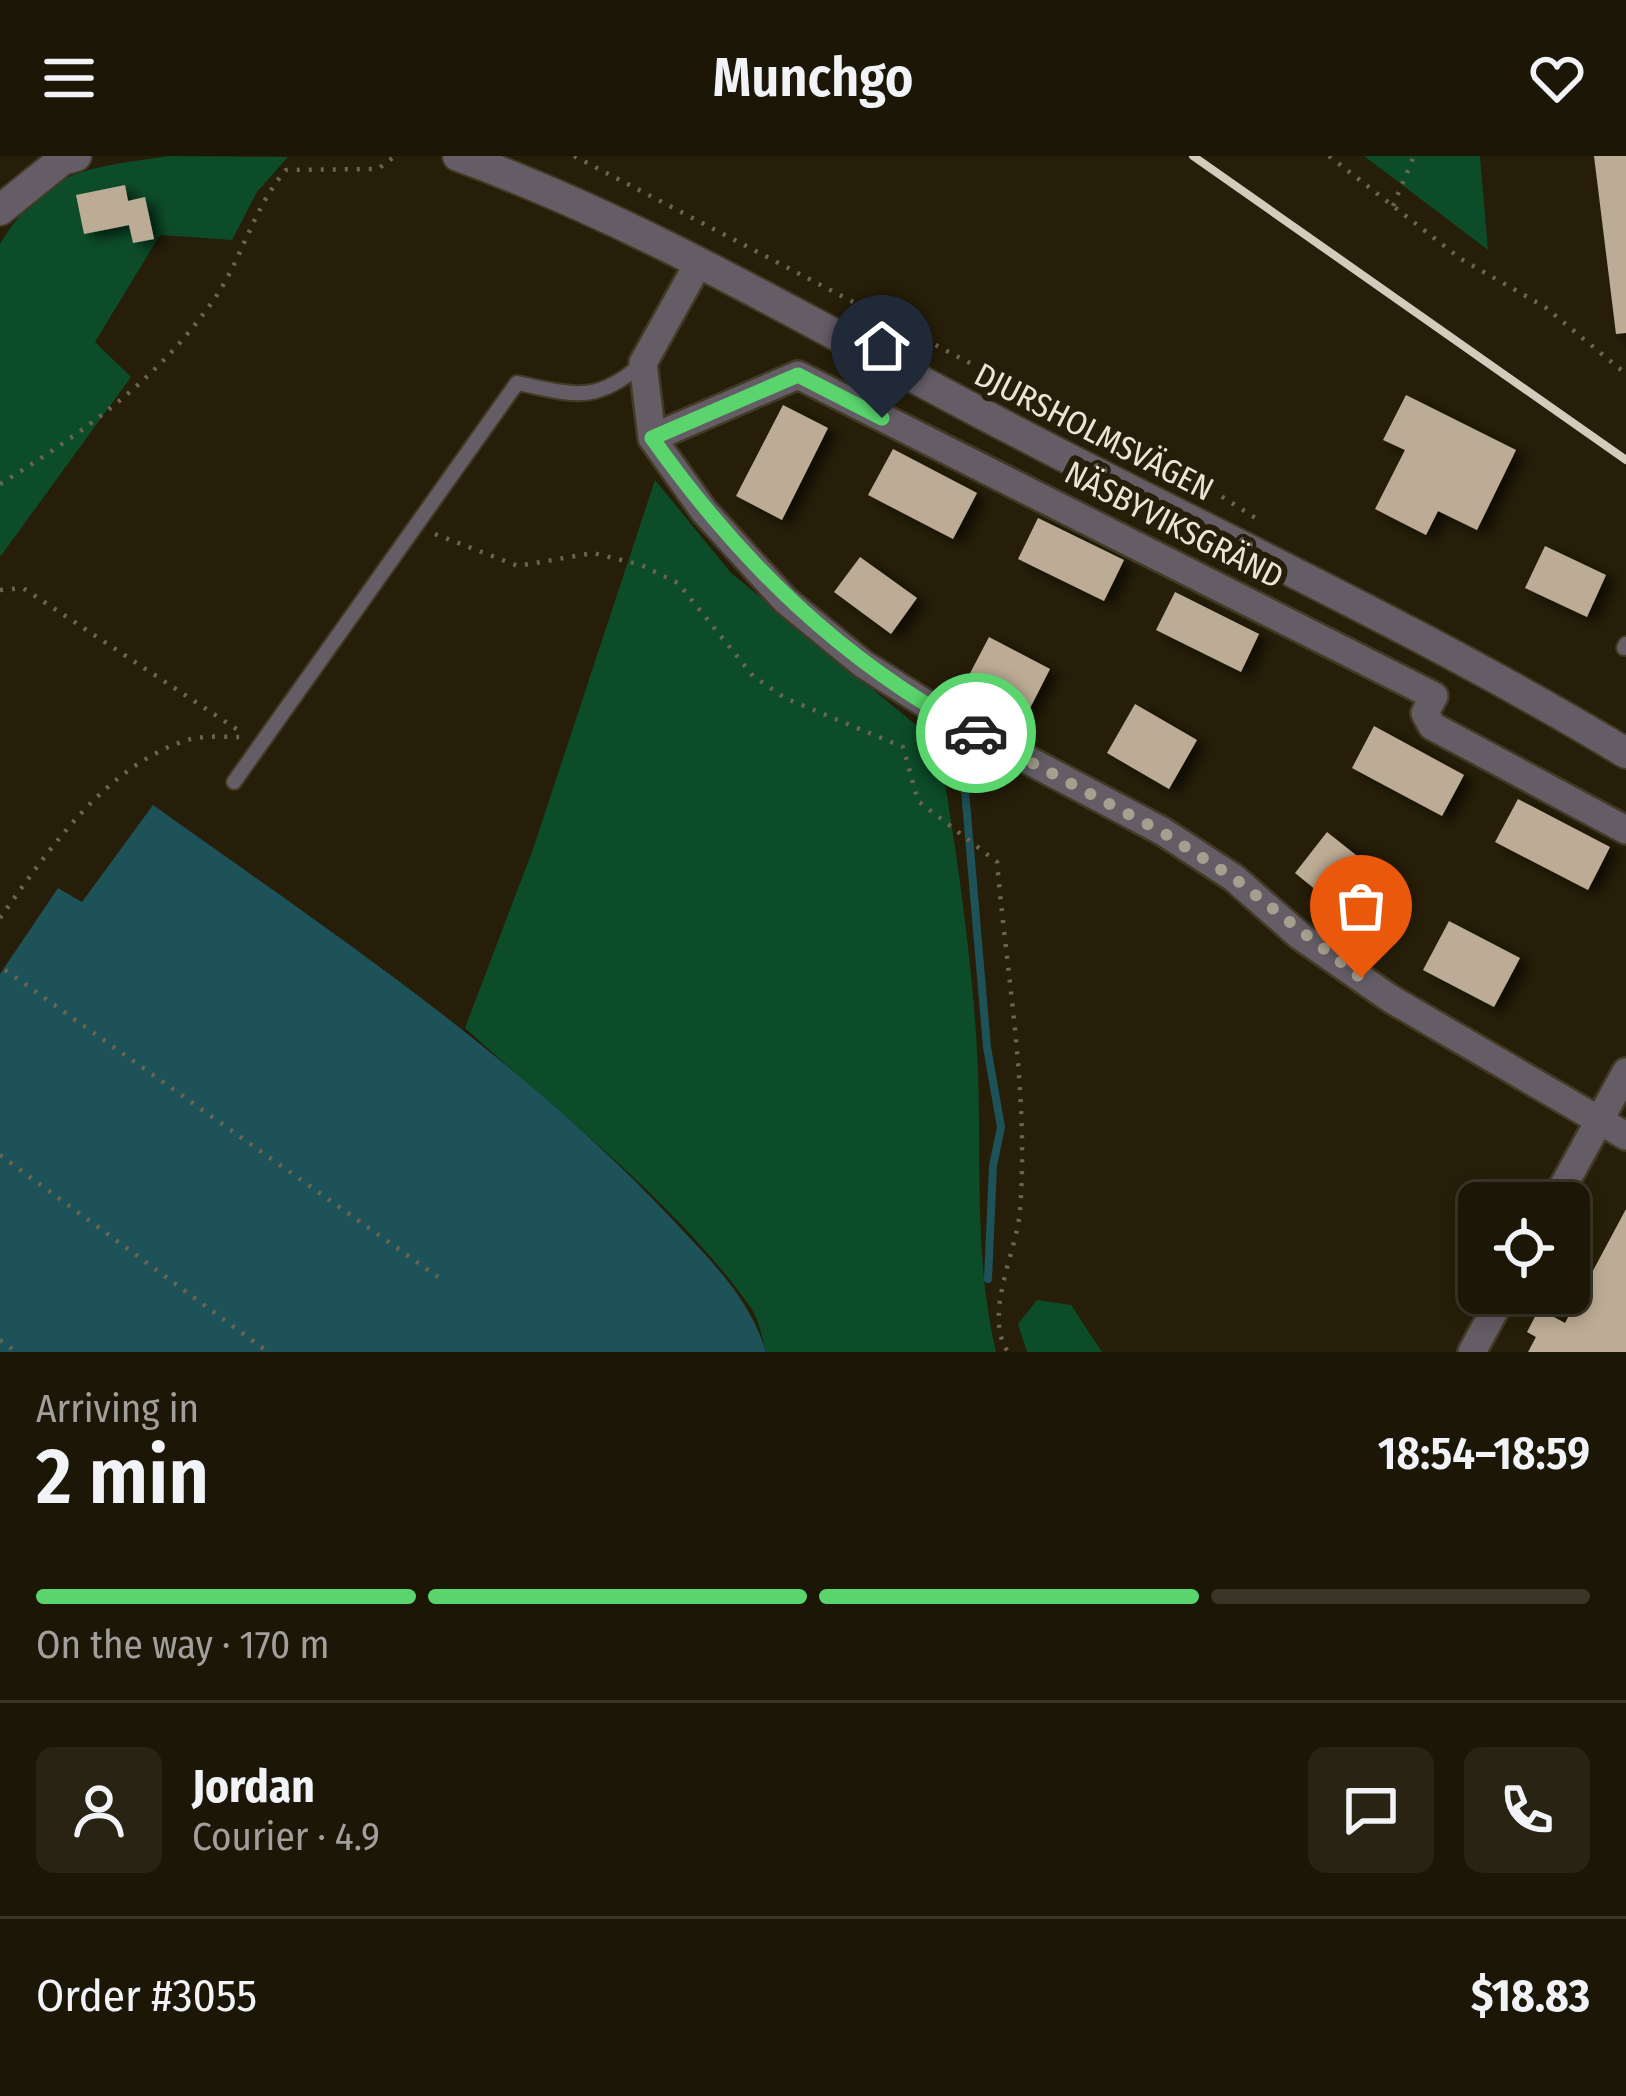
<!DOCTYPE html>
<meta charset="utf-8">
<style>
:root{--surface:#1c1606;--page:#292314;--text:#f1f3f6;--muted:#a09f9b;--line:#3a3528;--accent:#5ad56e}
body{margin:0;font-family:"Fira Sans Condensed",sans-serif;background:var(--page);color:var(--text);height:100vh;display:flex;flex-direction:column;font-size:45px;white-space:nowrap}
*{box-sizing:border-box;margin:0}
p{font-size:39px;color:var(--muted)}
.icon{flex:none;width:66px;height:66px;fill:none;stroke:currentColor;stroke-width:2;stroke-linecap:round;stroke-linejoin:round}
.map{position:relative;height:1196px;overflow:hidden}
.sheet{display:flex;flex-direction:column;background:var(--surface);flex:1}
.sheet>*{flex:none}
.fabs{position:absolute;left:1458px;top:1026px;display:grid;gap:24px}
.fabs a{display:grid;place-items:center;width:132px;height:132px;border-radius:18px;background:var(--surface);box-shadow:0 6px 18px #0003,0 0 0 3px var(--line);font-size:60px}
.pin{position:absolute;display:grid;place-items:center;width:102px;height:102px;color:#fff;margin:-123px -51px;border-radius:50% 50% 50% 0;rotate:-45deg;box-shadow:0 0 12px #0007}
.pin .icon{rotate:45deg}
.courier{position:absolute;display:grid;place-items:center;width:120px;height:120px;margin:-60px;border:9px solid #5ad56e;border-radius:50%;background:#fff;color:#222;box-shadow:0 3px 15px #0007}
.head em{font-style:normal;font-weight:600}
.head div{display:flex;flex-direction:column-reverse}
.head{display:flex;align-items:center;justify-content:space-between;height:204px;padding:0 36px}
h1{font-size:78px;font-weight:600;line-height:90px}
.bar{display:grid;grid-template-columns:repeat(4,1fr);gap:18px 12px;align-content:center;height:144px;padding:0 36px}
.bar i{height:15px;border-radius:9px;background:var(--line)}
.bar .active{background:var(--accent)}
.bar p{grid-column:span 4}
.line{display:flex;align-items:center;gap:30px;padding:0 36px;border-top:3px solid var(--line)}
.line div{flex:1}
.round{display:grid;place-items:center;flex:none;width:126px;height:126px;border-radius:18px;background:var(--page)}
header{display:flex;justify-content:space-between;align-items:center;height:156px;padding:0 36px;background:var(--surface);font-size:54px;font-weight:600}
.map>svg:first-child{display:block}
.green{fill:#0c4c29}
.water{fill:#1d5259}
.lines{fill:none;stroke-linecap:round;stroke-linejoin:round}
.stream{stroke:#1d5259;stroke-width:8}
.building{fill:#bdac95;filter:url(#shadow)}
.service-casing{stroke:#423a25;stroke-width:18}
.minor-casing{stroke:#423a25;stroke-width:32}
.tertiary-casing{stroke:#423a25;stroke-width:34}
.path{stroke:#6b6451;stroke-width:4.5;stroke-dasharray:3 9;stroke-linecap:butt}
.service{stroke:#645d66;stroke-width:14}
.minor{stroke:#645d66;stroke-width:27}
.tertiary{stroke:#645d66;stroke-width:30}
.rail{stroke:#d2ccbd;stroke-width:8}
.done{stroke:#a69f8f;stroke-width:12;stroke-dasharray:0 21.6}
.route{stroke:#5ad56e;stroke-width:15}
.labels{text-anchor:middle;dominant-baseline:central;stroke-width:12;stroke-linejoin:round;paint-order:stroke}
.street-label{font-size:33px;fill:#ebe5d8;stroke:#261e08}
</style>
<header><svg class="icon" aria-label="menu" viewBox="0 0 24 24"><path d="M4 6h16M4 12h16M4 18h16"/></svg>Munchgo<svg class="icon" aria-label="heart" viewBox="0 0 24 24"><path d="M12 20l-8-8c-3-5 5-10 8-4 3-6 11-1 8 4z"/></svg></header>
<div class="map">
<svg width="1626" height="1196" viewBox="0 0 1626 1196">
<defs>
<filter id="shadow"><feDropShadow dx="9" dy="5.5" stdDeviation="6" flood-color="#0009"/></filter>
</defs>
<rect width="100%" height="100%" fill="#261e08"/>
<path class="green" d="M169 0 288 1 257 36 232 84 160 79 95 186 131 221 0 401V88C48 11 85 13 169 0Z
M1364 0H1480L1488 94Z
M655 324 731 417 938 587C955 683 969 780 976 877 984 985 971 1090 996 1196H766C762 1182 759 1164 751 1152 675 1045 562 960 465 872L533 693Z
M1037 1144 1071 1149 1102 1196H1027L1018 1168Z"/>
<path class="water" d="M153 649C334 778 520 901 673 1064 711 1105 750 1142 766 1196H0V818L58 732 82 746Z"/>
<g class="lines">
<path class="stream" d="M962 599 987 891 1001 971 993 1010 988 1123"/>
</g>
<path class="building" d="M1594 0H1626V177L1616 178Z
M125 29 128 45 145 41 154 83 133 87 129 69 84 78 76 39Z
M1406 239 1516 294 1477 374 1438 355 1426 379 1375 353 1405 294 1383 284Z
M783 249 828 272 782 364 736 340Z
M893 293 977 337 953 383 868 339Z
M1038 362 1124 404 1104 445 1018 403Z
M1545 390 1606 419 1587 461 1525 432Z
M860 401 917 442 891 478 834 436Z
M1175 436 1259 478 1241 516 1156 474Z
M989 481 1050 513 1028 556 967 523Z
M1135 548 1197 584 1169 633 1107 597Z
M1374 570 1464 619 1442 660 1352 612Z
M1518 643 1610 691 1588 734 1495 686Z
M1327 676 1381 719 1348 760 1295 717Z
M1449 765 1520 802 1494 851 1423 814Z
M1626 1053V1196H1528L1536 1181 1527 1176 1539 1153 1565 1167Z"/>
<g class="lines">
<defs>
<path id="service" d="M1624 492 1626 488
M234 626 517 227C575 239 595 248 642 208"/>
<path id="minor" d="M697 110 643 207 652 282 704 355 785 444 863 508 945 560 1162 675 1234 722 1300 780 1391 843 1626 980
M652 282 798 219 1434 540 1425 557 1432 570 1626 674
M1554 1047 1626 916
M1472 1196 1504 1137"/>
<path id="tertiary" d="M458 0C650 69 832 180 1013 274 1218 381 1429 478 1626 597
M0 54 62 4 76 0"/>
</defs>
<use href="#service" class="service-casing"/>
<use href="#minor" class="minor-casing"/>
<use href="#tertiary" class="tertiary-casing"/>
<path class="path" d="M574 0 1207 331 1257 363
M1329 0 1461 103 1545 151 1626 218
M1393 50 1414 0
M0 328C83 277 159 223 215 142 243 101 253 52 286 14L378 13 395 0
M435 378 518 410 593 397 641 409 678 427 753 520 785 542 903 591 918 645 997 706C1007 820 1029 940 1020 1055 1016 1098 983 1159 1008 1196
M0 434 23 432 244 578
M0 762C49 694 104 611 187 584 204 579 225 581 243 581
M5 814 438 1121
M0 999 268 1196
M0 1184 16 1196"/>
<use href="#service" class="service"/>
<use href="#minor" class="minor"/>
<use href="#tertiary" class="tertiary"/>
<path class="rail" d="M1193 0 1626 304"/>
</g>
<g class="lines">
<path class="done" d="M976 577 1162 676 1234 722 1361 822"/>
<path class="route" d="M882 262 798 219 652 282C740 406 841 505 976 577"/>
</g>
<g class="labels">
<g class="street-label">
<text transform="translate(1094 276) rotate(27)">DJURSHOLMSVÄGEN</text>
<text transform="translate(1174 369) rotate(27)">NÄSBYVIKSGRÄND</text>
</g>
</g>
</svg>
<div class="fabs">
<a><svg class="icon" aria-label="locate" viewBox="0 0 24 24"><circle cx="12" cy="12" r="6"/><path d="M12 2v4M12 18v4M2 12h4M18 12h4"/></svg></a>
</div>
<div class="pin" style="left:1361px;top:822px;background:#ea580c"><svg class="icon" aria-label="bag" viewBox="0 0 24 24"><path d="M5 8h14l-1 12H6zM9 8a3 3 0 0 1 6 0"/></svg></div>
<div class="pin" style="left:882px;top:262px;background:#1f2937"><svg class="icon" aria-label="home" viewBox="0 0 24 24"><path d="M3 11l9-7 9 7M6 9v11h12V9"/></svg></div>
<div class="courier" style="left:976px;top:577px"><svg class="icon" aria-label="car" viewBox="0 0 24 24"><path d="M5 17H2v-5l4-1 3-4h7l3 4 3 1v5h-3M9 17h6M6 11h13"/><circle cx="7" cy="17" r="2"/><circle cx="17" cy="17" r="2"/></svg></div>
</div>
<section class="sheet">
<div class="head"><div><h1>2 min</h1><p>Arriving in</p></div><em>18:54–18:59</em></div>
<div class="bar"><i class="active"></i><i class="active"></i><i class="active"></i><i></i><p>On the way · 170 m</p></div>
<div class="line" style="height:216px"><a class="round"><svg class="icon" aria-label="person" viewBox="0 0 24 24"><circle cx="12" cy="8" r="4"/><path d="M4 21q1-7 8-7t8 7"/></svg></a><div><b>Jordan</b><p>Courier · 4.9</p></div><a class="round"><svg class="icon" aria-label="chat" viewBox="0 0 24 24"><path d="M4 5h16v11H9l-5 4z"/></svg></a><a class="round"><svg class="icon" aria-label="phone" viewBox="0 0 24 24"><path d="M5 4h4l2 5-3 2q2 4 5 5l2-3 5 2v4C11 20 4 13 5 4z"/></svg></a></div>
<div class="line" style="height:156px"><div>Order #3055</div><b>$18.83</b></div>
</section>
